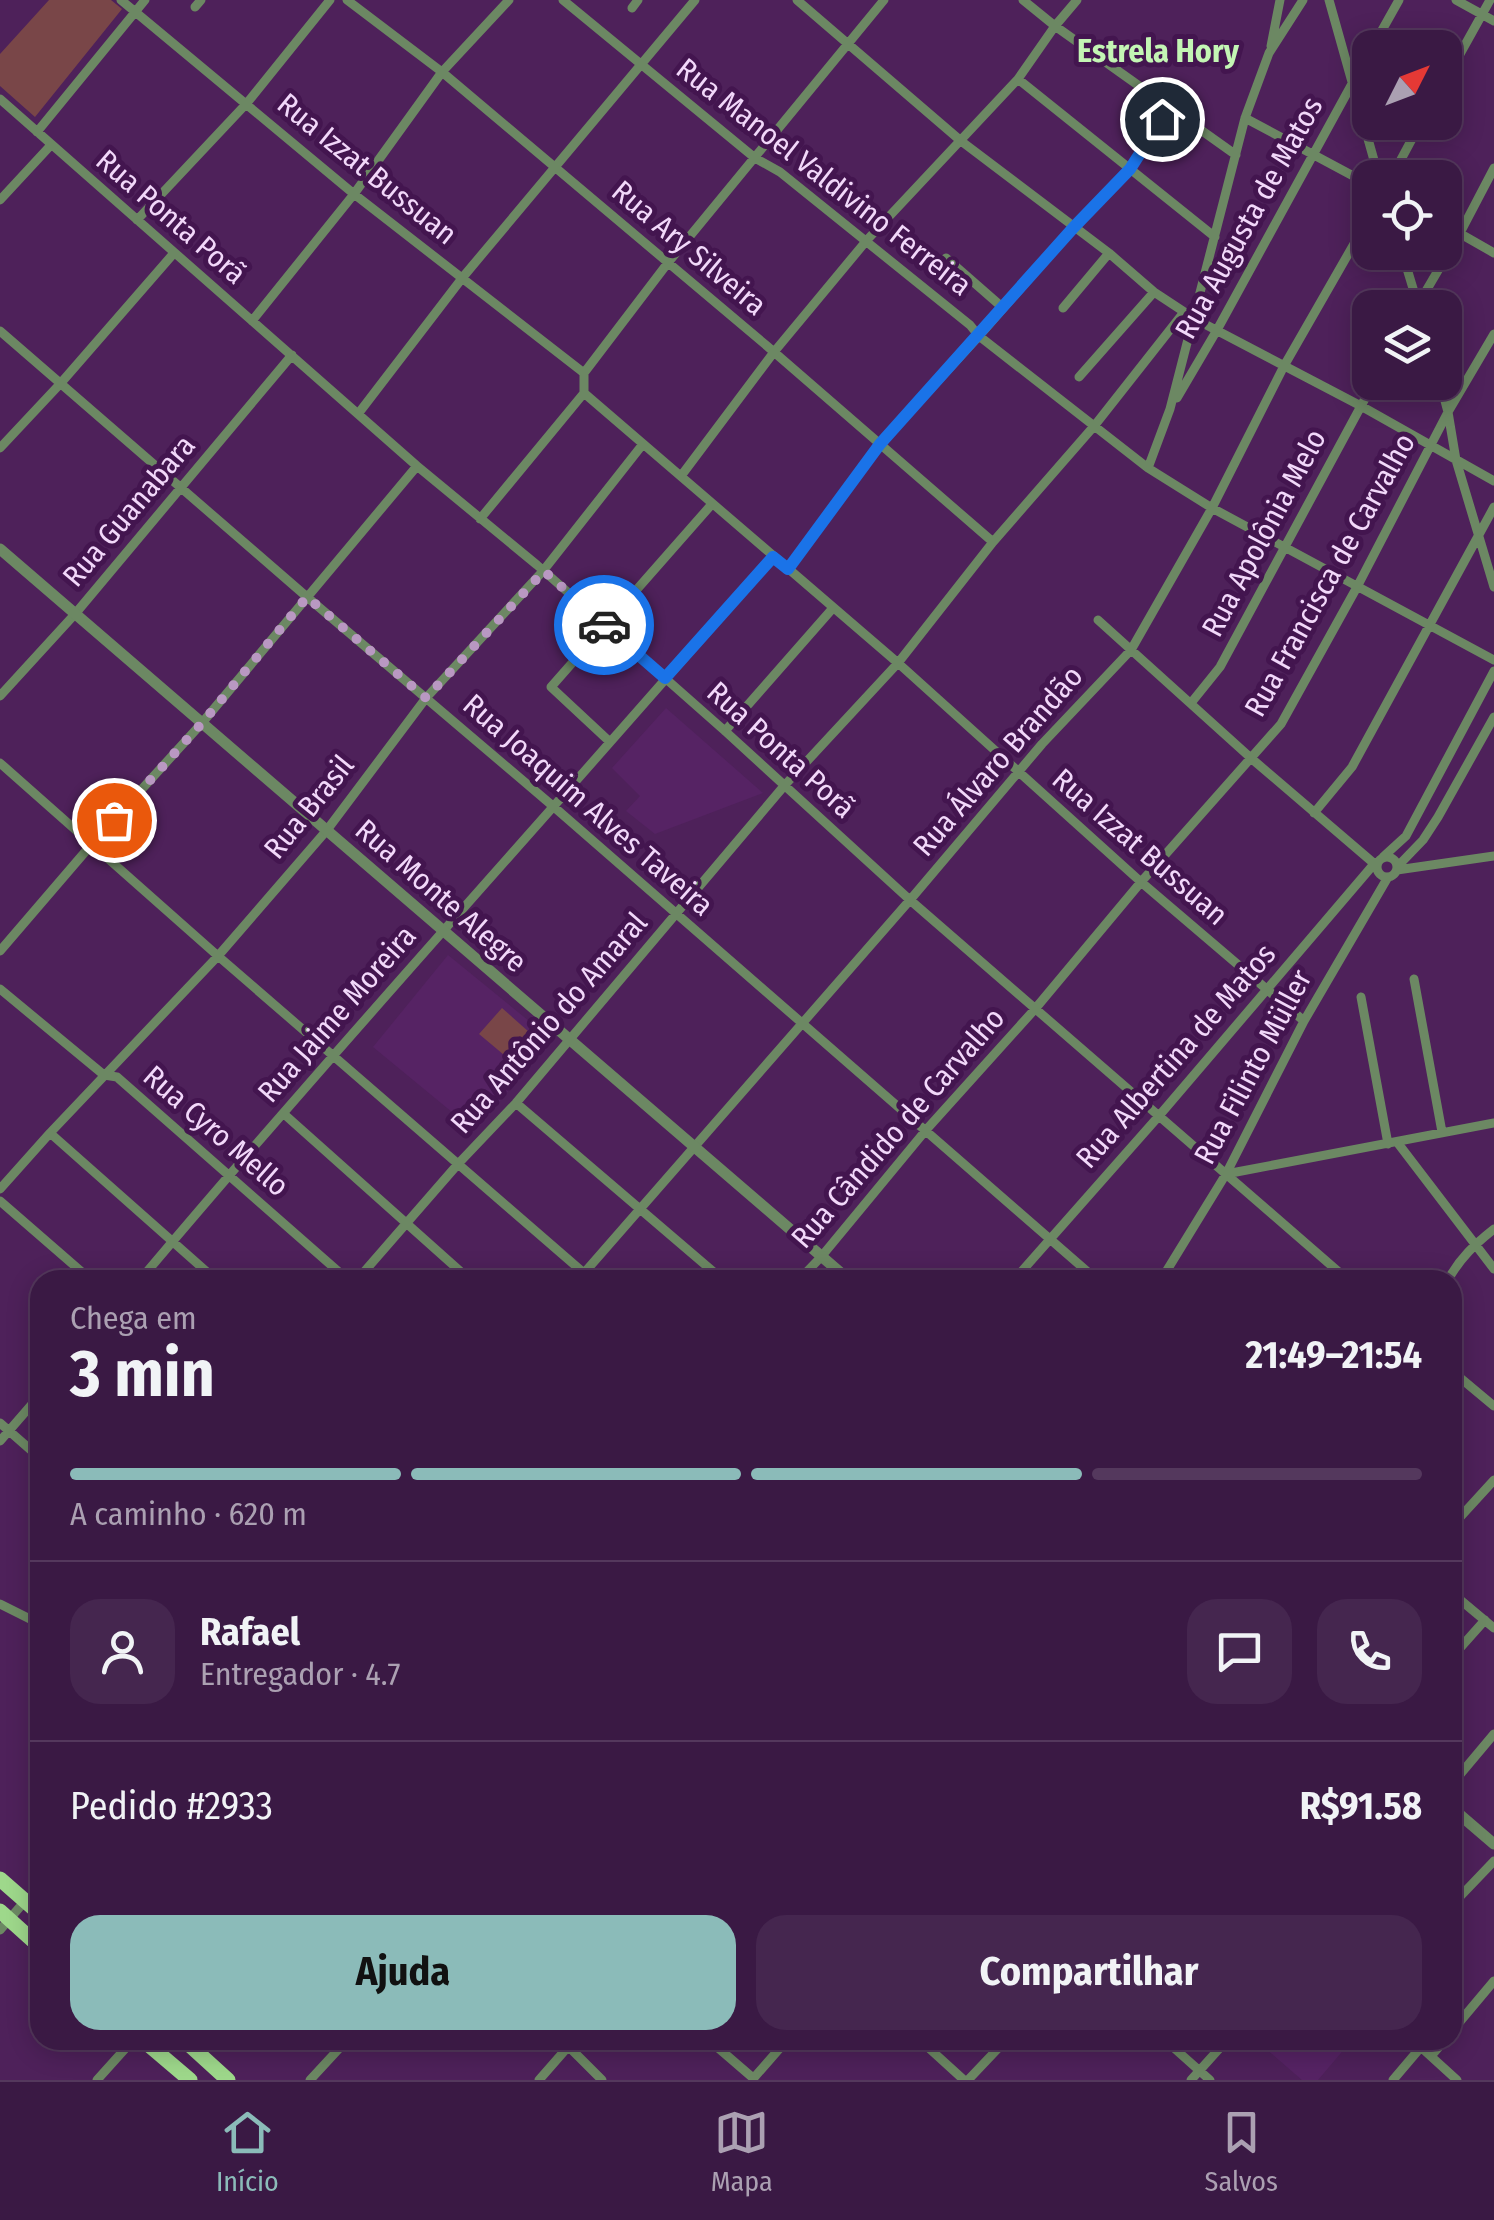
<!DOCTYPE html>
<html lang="pt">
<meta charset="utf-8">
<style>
:root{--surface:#3a1944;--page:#45264f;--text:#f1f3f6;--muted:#aba0b2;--line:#54385d;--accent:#8bbbb9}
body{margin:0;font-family:"Fira Sans Condensed",sans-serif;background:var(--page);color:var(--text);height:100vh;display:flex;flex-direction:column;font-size:38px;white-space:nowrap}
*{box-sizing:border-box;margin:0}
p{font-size:32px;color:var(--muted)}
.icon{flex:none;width:55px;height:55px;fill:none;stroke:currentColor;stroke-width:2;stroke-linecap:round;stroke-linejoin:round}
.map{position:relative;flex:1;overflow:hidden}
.side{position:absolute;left:30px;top:1270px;width:1432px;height:780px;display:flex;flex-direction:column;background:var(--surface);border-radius:30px;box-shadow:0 5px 25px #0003,0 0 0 2px var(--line)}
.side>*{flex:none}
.needle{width:65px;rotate:48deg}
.controls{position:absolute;left:1352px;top:30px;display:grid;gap:20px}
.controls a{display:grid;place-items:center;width:110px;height:110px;border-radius:20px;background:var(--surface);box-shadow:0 5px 25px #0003,0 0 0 2px var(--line);font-size:50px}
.pin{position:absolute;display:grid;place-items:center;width:85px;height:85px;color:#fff;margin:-42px;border:5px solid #fff;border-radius:50%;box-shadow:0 2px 10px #0007}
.courier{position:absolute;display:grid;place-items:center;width:100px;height:100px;margin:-50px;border:8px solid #1a73e8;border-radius:50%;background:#fff;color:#222;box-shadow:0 2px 12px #0007}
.head em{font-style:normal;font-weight:700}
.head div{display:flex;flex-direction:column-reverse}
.head{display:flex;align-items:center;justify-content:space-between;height:170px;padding:0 40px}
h1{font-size:65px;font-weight:700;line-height:75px}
.bar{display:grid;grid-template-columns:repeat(4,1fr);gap:15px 10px;align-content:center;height:120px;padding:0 40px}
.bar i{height:12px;border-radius:8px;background:var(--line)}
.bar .selected{background:var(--accent)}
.bar p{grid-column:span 4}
.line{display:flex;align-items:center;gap:25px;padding:0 40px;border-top:2px solid var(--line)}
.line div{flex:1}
.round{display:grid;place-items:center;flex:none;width:105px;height:105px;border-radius:30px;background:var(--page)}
.primary-button{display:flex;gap:20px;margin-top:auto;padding:20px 40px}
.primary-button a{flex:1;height:115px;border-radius:30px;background:var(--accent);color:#111;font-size:40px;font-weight:700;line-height:115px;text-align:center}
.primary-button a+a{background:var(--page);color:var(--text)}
.tabs{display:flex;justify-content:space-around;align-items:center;height:140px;border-top:2px solid var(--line);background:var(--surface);font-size:28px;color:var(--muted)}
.tabs a{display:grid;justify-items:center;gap:5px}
.tabs .selected{color:var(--accent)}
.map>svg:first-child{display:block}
.built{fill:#562364}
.green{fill:#794648}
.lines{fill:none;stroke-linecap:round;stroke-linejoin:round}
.minor{stroke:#6c8863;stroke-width:9}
.tertiary{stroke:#6c8863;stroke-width:11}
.primary{stroke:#9ed88b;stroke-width:15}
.done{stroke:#b998c2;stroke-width:10;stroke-dasharray:0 18}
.route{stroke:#1a73e8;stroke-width:12}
.labels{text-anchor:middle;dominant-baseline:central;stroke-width:10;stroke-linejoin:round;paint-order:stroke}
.street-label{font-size:30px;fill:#f2d8fa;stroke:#43154f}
.neighbourhood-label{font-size:32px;font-weight:bold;fill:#c3f5b4;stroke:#43154f}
</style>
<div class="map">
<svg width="1494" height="2080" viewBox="0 0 1494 2080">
<rect width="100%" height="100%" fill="#4e215a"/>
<path class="built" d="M666 708 763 793 655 834 626 811 640 796 612 768Z
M448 955 551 1039 475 1131 373 1047Z
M1256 2040H1352L1318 2080H1302Z"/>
<path class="green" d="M49 0H111L122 9 35 117 0 86V54Z
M502 1008 538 1040 516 1065 479 1034Z"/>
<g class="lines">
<path class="minor" d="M121 0 354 194 584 373
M347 0 442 72 767 346 993 542
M563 0 755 158 780 172 970 325 979 336 1148 468 1212 508 1494 660
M797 0 961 141 1109 253 1154 292 1195 319 1361 406 1494 481
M1023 0 1055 26 1236 155
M1329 0 1379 178
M1456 0 1494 21
M195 7 201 0
M632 8 638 0
M1271 46 1280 0
M1372 48 1399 0
M1018 79 1215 237
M1445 81 1490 0
M0 99 417 466 537 565 725 731 910 900 1348 1280
M1245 118 1370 185
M37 132 145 0
M1391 178 1421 122
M0 200 51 145
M137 220 247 103 330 0
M1445 225 1494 253
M1402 252 1418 305
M946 258 1002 307
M1063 308 1109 253
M1416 308 1460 233 1494 168
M252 321 354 194 442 72 509 0
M0 331 307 597 554 807 1097 1280
M1079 377 1154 292
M1440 382 1448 412 1456 460 1494 587
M584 393 898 663 1141 882 1304 1021
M1177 398 1217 330 1370 51
M358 414 463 277 695 0
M0 448 60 384 174 253
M1148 468 1170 409 1245 118 1269 53 1303 0
M681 476 774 352 867 240 1018 79 1055 26 1077 0
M480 519 584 393V373L667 264 884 0
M788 569 880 444 979 336 1074 227 1130 169 1170 108
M1098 620 1252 759 1377 866
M0 696 75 614 292 355
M1191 703 1220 667 1374 382
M725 731 833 608
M610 742 551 687 712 504
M0 763 218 956 592 1280
M1314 813 1352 767 1494 507
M1377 867a10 10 0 1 1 20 0a10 10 0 1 1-20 0Z
M1383 857 1406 836 1494 671
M1397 867 1423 840 1438 817 1494 717
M1397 870 1494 856
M0 951 91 845 202 723 417 466
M1414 979 1442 1132
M0 989 104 1075 117 1077 348 1280
M1361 997 1388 1144
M516 1103 723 1280
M284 1114 470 1280
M50 1133 216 1280
M1397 1142 1494 1269
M1226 1174 1494 1123
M0 1189 50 1133 218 956 327 830 426 698 543 571 643 444
M0 1201 91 1280
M140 1280C275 1120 414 964 553 807 627 724 699 640 773 557
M357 1280 458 1164 516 1103 784 786 898 663 993 542 1095 425 1184 312
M578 1280 910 900 1042 744 1131 650 1212 508 1284 366 1370 216
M799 1280 821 1257 926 1130 1035 1009 1141 882 1281 724 1357 587 1448 412 1494 334
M1014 1280 1158 1117 1374 864
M1161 1280 1226 1174 1304 1021 1388 877
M1448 1280C1460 1258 1475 1244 1494 1229
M1452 1371 1494 1406
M0 1423 40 1458
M0 1441 40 1395
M1452 1526 1494 1480
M1452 1593 1494 1628
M0 1604 40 1624
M1452 1657 1485 1620
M1452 1784 1494 1734
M1452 1905 1494 1861
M0 1930 25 1901
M1452 2031 1494 1981
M562 2040 602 2080
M709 2040 753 2078
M920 2040 964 2080
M1165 2040 1210 2080
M1413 2040 1457 2080
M1431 2056 1445 2040
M97 2080 133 2040
M310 2080 347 2040
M539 2080 574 2040
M752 2080 787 2040
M968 2080 1006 2040
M1191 2080 1227 2040
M1393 2080 1421 2047"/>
<path class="tertiary" d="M0 549 849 1280
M1452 1808 1494 1844"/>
<path class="primary" d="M0 1879 40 1914
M0 1911 40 1947
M143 2040 190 2080
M184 2040 228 2080"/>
</g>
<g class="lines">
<path class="done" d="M114 820 202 723 307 597 426 698 544 571 604 625"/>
<path class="route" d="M604 625 665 678 773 557 788 569 880 444 1074 227 1130 169 1162 119"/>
</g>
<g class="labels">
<g class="street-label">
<text transform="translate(367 169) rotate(39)">Rua Izzat Bussuan</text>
<text transform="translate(824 177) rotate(38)">Rua Manoel Valdivino Ferreira</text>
<text transform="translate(171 217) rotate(41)">Rua Ponta Porã</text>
<text transform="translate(1249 218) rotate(-61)">Rua Augusta de Matos</text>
<text transform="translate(689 248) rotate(40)">Rua Ary Silveira</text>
<text transform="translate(129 511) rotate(-50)">Rua Guanabara</text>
<text transform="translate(1264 533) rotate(-62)">Rua Apolônia Melo</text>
<text transform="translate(1330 575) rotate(-61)">Rua Francisca de Carvalho</text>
<text transform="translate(781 750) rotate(42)">Rua Ponta Porã</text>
<text transform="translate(998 761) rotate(-49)">Rua Álvaro Brandão</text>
<text transform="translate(588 805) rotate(41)">Rua Joaquim Alves Taveira</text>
<text transform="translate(309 807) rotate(-51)">Rua Brasil</text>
<text transform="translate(1140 847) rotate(41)">Rua Izzat Bussuan</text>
<text transform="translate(441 896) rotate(41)">Rua Monte Alegre</text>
<text transform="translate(337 1014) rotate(-49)">Rua Jaime Moreira</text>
<text transform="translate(549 1023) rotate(-49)">Rua Antônio do Amaral</text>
<text transform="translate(1176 1056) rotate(-49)">Rua Albertina de Matos</text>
<text transform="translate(1253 1067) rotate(-62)">Rua Filinto Müller</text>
<text transform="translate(898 1128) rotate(-49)">Rua Cândido de Carvalho</text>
<text transform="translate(216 1131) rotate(41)">Rua Cyro Mello</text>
</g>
<g class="neighbourhood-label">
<text x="1158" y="51">Estrela Hory</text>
</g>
</g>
</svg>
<div class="controls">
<a><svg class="needle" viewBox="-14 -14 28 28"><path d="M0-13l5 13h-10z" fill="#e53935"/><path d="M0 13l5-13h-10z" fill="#aba0b2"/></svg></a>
<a><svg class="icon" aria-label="locate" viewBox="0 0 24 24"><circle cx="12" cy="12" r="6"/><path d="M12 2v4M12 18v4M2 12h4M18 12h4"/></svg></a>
<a><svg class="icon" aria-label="layers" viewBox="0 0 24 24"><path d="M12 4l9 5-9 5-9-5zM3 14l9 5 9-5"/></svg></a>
</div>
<div class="pin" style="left:114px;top:820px;background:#ea580c"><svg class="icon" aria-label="bag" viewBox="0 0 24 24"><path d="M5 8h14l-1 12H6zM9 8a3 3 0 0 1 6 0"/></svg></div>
<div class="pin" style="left:1162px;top:119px;background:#1f2937"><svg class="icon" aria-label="home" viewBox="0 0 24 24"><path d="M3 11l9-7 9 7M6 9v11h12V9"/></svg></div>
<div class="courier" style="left:604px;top:625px"><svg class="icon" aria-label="car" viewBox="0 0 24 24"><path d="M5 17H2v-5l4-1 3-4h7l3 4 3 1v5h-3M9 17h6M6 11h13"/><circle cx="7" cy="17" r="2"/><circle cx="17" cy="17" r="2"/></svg></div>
<section class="side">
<div class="head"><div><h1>3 min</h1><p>Chega em</p></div><em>21:49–21:54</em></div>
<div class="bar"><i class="selected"></i><i class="selected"></i><i class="selected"></i><i></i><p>A caminho · 620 m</p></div>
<div class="line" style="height:180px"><a class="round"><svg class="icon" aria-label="person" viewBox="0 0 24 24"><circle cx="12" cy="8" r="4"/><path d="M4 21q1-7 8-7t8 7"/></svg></a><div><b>Rafael</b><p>Entregador · 4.7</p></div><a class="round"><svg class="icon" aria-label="chat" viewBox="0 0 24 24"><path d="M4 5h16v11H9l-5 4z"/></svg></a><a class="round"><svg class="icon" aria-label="phone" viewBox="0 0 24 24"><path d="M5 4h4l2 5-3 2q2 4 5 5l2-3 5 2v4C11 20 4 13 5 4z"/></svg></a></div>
<div class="line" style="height:130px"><div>Pedido #2933</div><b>R$91.58</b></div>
<div class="primary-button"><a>Ajuda</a><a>Compartilhar</a></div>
</section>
</div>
<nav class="tabs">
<a class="selected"><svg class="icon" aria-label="home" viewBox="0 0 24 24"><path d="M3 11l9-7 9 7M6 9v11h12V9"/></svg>Início</a>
<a><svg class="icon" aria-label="map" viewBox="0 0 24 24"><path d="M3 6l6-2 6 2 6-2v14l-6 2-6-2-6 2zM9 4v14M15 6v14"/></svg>Mapa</a>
<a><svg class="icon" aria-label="saved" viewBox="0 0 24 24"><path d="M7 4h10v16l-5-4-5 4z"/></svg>Salvos</a>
</nav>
